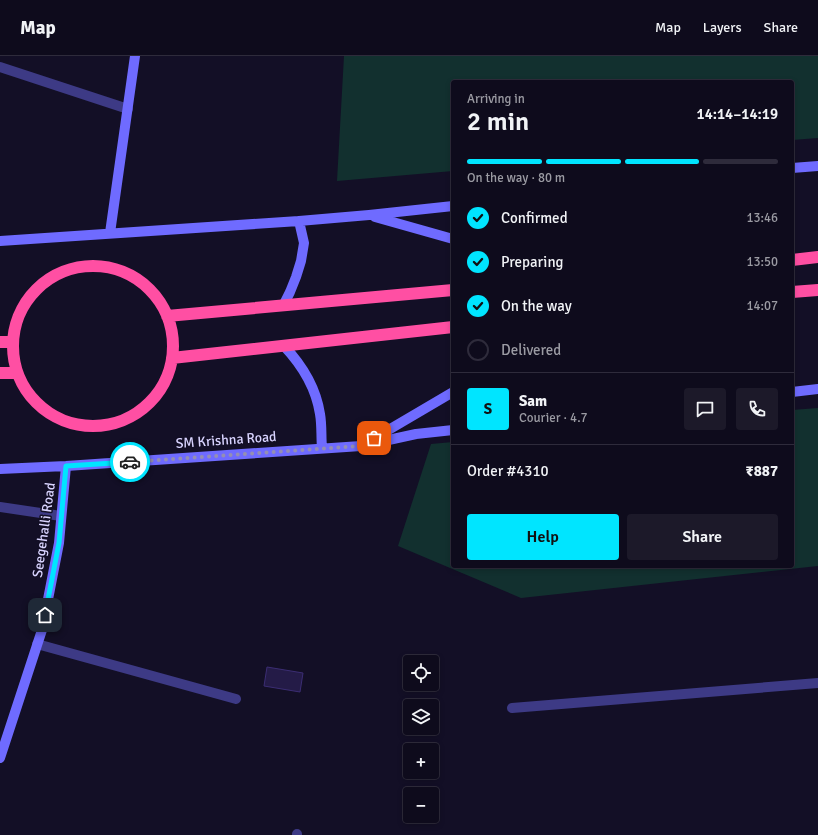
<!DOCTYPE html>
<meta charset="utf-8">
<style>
:root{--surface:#0e0b1c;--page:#1c1929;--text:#f1f3f6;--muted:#9b9ba3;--line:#2e2b3b;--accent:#00e5ff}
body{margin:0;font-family:Signika,sans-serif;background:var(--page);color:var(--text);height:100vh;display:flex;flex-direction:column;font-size:15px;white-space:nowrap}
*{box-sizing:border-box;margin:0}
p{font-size:13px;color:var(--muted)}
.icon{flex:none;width:22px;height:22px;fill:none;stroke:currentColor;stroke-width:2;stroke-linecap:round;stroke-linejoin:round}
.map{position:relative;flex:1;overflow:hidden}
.details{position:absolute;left:451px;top:24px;width:343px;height:488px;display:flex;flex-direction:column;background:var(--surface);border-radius:4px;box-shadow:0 2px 6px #0003,0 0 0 1px var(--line)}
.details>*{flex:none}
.buttons{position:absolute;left:403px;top:599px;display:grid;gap:8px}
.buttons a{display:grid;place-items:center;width:36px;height:36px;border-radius:4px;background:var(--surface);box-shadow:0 2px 6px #0003,0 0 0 1px var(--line);font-size:20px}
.pin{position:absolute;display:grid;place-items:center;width:34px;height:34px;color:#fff;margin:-17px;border-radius:8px;box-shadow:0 2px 6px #0006}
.courier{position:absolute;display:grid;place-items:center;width:40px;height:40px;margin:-20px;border:3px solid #00e5ff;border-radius:50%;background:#fff;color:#222;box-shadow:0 1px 5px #0007}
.headline em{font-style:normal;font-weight:600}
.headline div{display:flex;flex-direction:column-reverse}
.headline{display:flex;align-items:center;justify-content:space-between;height:68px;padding:0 16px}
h1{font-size:26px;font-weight:600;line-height:30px}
.bar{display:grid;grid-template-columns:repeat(4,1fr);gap:6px 4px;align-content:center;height:48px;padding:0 16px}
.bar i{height:5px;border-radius:3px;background:var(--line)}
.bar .selected{background:var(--accent)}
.bar p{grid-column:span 4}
.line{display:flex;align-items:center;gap:10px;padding:0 16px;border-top:1px solid var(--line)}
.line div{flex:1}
.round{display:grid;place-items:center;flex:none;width:42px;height:42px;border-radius:4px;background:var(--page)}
ol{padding:0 16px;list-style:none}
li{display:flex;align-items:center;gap:12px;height:44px}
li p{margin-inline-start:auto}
li .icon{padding:4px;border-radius:50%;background:var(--accent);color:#111;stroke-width:4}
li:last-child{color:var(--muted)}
li i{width:22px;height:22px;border:2px solid var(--line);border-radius:50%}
.primary-button{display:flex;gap:8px;margin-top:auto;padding:8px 16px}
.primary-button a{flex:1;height:46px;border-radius:4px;background:var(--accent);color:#111;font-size:16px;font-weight:600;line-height:46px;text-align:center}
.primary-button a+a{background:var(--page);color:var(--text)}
header{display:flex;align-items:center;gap:24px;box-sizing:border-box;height:56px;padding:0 20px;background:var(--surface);border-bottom:1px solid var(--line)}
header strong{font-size:19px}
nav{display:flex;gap:22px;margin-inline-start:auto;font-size:14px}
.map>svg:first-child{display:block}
.green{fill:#12302f}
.building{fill:#241b47;stroke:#3b2d73}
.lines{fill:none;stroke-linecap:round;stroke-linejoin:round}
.lane{stroke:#3d3a85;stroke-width:10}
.street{stroke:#3d3a85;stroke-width:10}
.secondary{stroke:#6f6bff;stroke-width:10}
.highway{stroke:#ff4fa3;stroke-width:12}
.done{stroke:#948fb3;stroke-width:4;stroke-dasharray:0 7.2}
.route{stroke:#00e5ff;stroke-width:5}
.labels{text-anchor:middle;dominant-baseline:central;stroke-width:3;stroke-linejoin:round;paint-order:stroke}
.street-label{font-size:14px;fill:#d9d4ff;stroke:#130f26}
</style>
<header>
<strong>Map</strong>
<nav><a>Map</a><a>Layers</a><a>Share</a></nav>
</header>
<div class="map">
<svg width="818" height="779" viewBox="0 0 818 779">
<rect width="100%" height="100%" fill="#130f26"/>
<path class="green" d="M344 0H818V82L792 84V26H453V115L337 125Z
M818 352V510L521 542 398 490 431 388 453 386V510H792V354Z"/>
<path class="building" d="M267 611 303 617 300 636 264 630Z"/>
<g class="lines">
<path class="lane" d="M37 588 236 643
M297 779V778"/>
<path class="street" d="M0 11 128 53
M0 451 61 460
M512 652 818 627"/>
<path class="secondary" d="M792 112 818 110
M375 161 453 183
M110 177 135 0
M0 185 299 165 369 159 453 150
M283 250 290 236 296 221 301 205 304 187 299 165
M284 290C302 309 316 332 320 358 322 369 321 381 322 392
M792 336 818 333
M368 386 453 336
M0 413 66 410 361 390 416 378 453 374
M0 702 42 574 59 487 66 410"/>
<path class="highway" d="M792 204 818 201
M13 290a80 80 0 1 1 160 0a80 80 0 1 1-160 0Z
M792 236 818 234
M167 260 453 234
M0 286H13
M172 302 453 271
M0 317H17"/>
</g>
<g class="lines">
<path class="done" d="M130 406 361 390 374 382"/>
<path class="route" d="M45 559 59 487 66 410 130 406"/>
</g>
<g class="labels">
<g class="street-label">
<text transform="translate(226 384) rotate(-4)">SM Krishna Road</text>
<text transform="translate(44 474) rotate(-82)">Seegehalli Road</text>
</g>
</g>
</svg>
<div class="buttons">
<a><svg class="icon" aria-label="locate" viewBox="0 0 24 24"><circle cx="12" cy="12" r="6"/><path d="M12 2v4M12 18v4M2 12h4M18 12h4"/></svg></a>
<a><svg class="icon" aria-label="layers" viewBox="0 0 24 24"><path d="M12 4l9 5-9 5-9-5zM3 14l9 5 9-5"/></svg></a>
<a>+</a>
<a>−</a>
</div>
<div class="pin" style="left:374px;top:382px;background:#ea580c"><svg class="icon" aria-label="bag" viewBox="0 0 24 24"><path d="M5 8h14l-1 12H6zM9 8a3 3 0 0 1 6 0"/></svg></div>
<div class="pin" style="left:45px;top:559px;background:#1f2937"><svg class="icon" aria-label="home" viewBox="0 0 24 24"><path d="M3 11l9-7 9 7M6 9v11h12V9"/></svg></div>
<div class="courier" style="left:130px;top:406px"><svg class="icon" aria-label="car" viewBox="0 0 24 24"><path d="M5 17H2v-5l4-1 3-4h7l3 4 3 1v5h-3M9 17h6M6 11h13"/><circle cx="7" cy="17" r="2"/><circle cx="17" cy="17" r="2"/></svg></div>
<section class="details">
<div class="headline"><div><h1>2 min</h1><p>Arriving in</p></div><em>14:14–14:19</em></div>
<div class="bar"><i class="selected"></i><i class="selected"></i><i class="selected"></i><i></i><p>On the way · 80 m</p></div>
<ol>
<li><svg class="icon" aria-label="check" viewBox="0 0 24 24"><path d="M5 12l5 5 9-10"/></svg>Confirmed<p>13:46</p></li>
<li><svg class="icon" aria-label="check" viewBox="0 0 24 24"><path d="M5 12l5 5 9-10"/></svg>Preparing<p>13:50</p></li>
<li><svg class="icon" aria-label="check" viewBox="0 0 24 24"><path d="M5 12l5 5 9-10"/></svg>On the way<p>14:07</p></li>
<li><i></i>Delivered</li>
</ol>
<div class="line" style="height:72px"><b class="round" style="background:var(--accent);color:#111">S</b><div><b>Sam</b><p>Courier · 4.7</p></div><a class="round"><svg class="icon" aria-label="chat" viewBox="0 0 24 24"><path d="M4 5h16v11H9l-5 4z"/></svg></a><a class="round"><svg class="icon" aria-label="phone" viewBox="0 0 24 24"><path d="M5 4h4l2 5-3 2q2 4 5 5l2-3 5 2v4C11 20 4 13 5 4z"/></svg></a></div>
<div class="line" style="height:52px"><div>Order #4310</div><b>₹887</b></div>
<div class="primary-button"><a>Help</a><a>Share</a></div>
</section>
</div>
